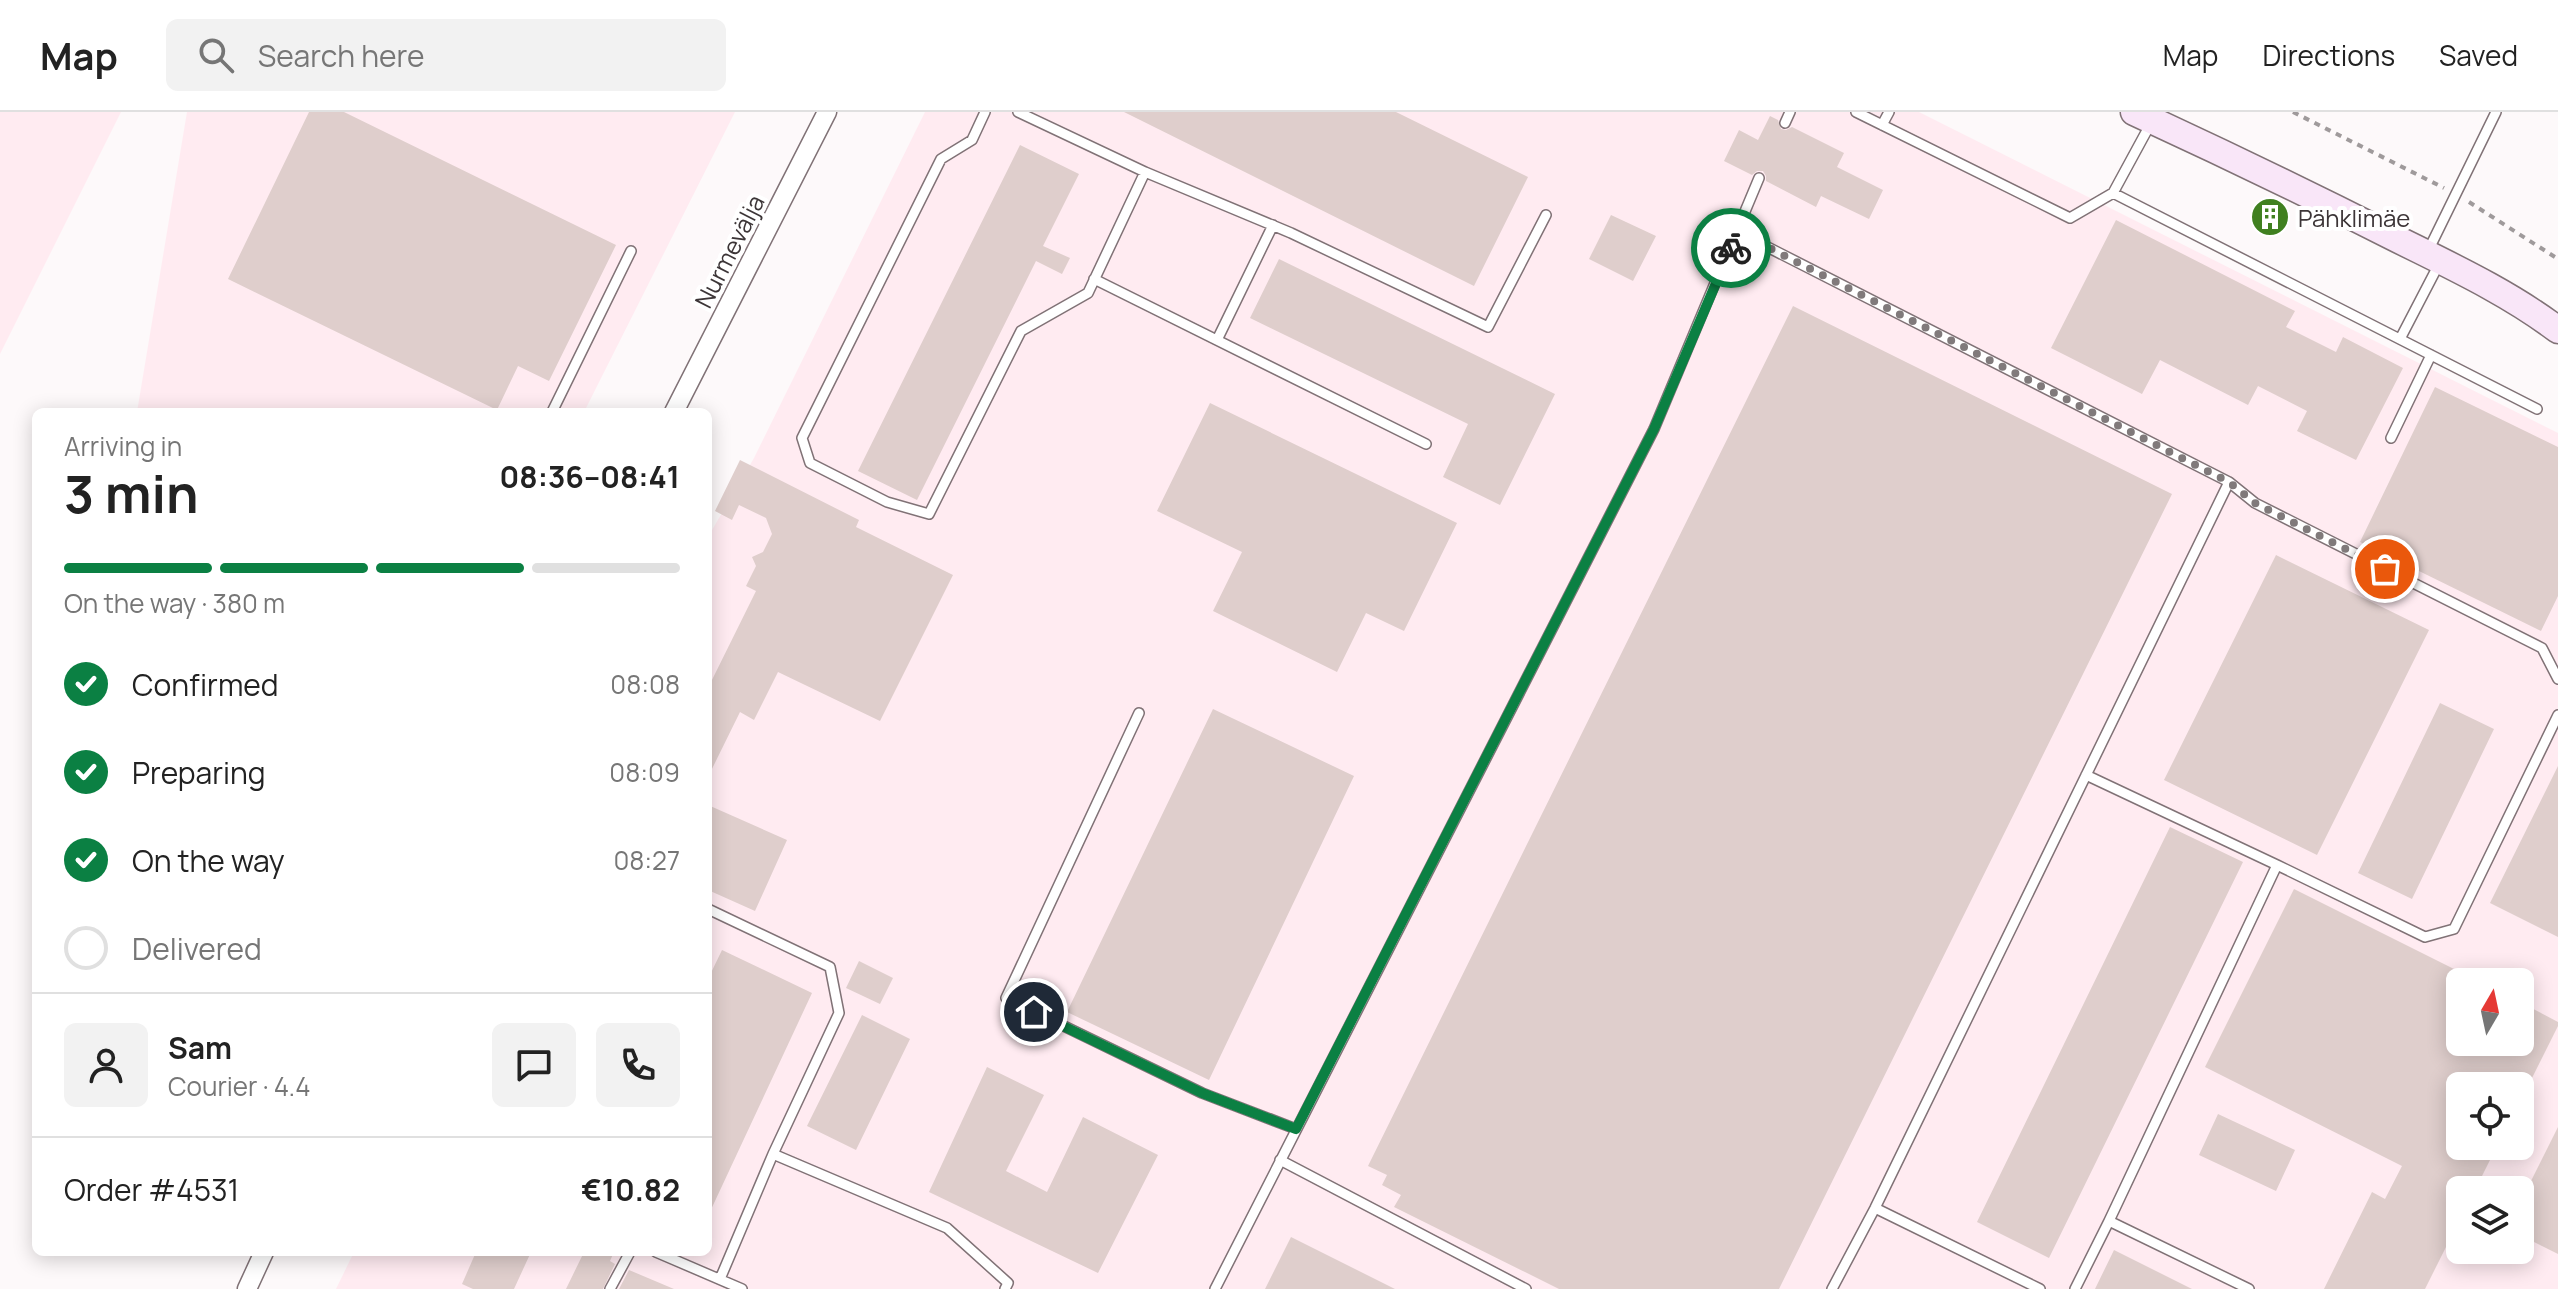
<!DOCTYPE html>
<meta charset="utf-8">
<style>
:root{--surface:#fff;--page:#f2f2f2;--text:#222;--muted:#767676;--line:#e0e0e0;--accent:#0b8043}
body{margin:0;font-family:Manrope,sans-serif;background:var(--page);color:var(--text);height:100vh;display:flex;flex-direction:column;font-size:30px;white-space:nowrap}
*{box-sizing:border-box;margin:0}
p{font-size:26px;color:var(--muted)}
.icon{flex:none;width:44px;height:44px;fill:none;stroke:currentColor;stroke-width:2;stroke-linecap:round;stroke-linejoin:round}
.map{position:relative;flex:1;overflow:hidden}
.sheet{position:absolute;left:32px;top:296px;width:680px;height:848px;display:flex;flex-direction:column;background:var(--surface);border-radius:12px;box-shadow:0 4px 20px #0003}
.sheet>*{flex:none}
.needle{width:52px;rotate:9deg}
.tools{position:absolute;left:2446px;top:856px;display:grid;gap:16px}
.tools a{display:grid;place-items:center;width:88px;height:88px;border-radius:12px;background:var(--surface);box-shadow:0 4px 20px #0003;font-size:40px}
.pin{position:absolute;display:grid;place-items:center;width:68px;height:68px;color:#fff;margin:-34px;border:4px solid #fff;border-radius:50%;box-shadow:0 2px 8px #0007}
.courier{position:absolute;display:grid;place-items:center;width:80px;height:80px;margin:-40px;border:6px solid #0b8043;border-radius:50%;background:#fff;color:#222;box-shadow:0 2px 10px #0007}
.summary em{font-style:normal;font-weight:700}
.summary div{display:flex;flex-direction:column-reverse}
.summary{display:flex;align-items:center;justify-content:space-between;height:136px;padding:0 32px}
h1{font-size:52px;font-weight:700;line-height:60px}
.bar{display:grid;grid-template-columns:repeat(4,1fr);gap:12px 8px;align-content:center;height:96px;padding:0 32px}
.bar i{height:10px;border-radius:6px;background:var(--line)}
.bar .on{background:var(--accent)}
.bar p{grid-column:span 4}
.line{display:flex;align-items:center;gap:20px;padding:0 32px;border-top:2px solid var(--line)}
.line div{flex:1}
.round{display:grid;place-items:center;flex:none;width:84px;height:84px;border-radius:12px;background:var(--page)}
ol{padding:0 32px;list-style:none}
li{display:flex;align-items:center;gap:24px;height:88px}
li p{margin-inline-start:auto}
li .icon{padding:8px;border-radius:50%;background:var(--accent);color:#fff;stroke-width:4}
li:last-child{color:var(--muted)}
li i{width:44px;height:44px;border:4px solid var(--line);border-radius:50%}
header{display:flex;align-items:center;gap:48px;box-sizing:border-box;height:112px;padding:0 40px;background:var(--surface);border-bottom:2px solid var(--line)}
header strong{font-size:38px}
nav{display:flex;gap:44px;margin-inline-start:auto;font-size:28px}
.search{width:560px;height:72px;background:var(--page);display:flex;align-items:center;gap:20px;box-sizing:border-box;padding:0 28px;border-radius:12px;color:var(--muted);font-size:30px}
.map>svg:first-child{display:block}
.built{fill:#ffebf1;fill-rule:evenodd}
.building{fill:#dfcecc}
.lines{fill:none;stroke-linecap:round;stroke-linejoin:round}
.service-casing{stroke:#807276;stroke-width:12}
.minor-casing{stroke:#807276;stroke-width:21}
.secondary-casing{stroke:#807276;stroke-width:29}
.path{stroke:#9f9a9b;stroke-width:4;stroke-dasharray:6 6;stroke-linecap:butt}
.service{stroke:#fff;stroke-width:9}
.minor{stroke:#fff;stroke-width:18}
.secondary{stroke:#f9e6f8;stroke-width:26}
.done{stroke:#807a7b;stroke-width:8;stroke-dasharray:0 14.4}
.route{stroke:#0b8043;stroke-width:10}
.labels{text-anchor:middle;dominant-baseline:central;stroke-width:8;stroke-linejoin:round;paint-order:stroke}
.poi-label{font-size:24px;fill:#3c3537;stroke:#fff;text-anchor:start}
.street-label{font-size:24px;fill:#3c3537;stroke:#fff}
</style>
<header>
<strong>Map</strong>
<div class="search"><svg class="icon" aria-label="search" viewBox="0 0 24 24"><circle cx="10" cy="10" r="6"/><path d="M15 15l6 6"/></svg>Search here</div>
<nav><a>Map</a><a>Directions</a><a>Saved</a></nav>
</header>
<div class="map">
<svg width="2558" height="1177" viewBox="0 0 2558 1177">
<rect width="100%" height="100%" fill="#fdf9fa"/>
<path class="built" d="M0 0H121L0 242Z
M187 0H735L584 300H137Z
M925 0H1919L2558 321V1177H336L354 1140H708V425L754 346ZM2460 870H2520V930H2460ZM2460 974H2520V1034H2460ZM2460 1078H2520V1138H2460Z"/>
<path class="building" d="M309 0H344L616 133 549 269 518 254 497 298 228 167Z
M1124 0H1396L1528 65 1474 174Z
M1770 4 1778 8 1781 17 1786 18 1792 15 1844 41 1837 55 1883 78 1869 107 1821 84 1816 95 1766 69V64L1763 59H1757L1752 63 1724 49 1739 18 1758 28Z
M1020 33 1079 62 1043 134 1070 146 1062 162 1036 149 917 388 858 359Z
M1611 103 1656 124 1633 169 1589 147Z
M2116 108 2295 199 2286 215 2336 240 2343 225 2403 256 2356 348 2297 319 2307 299 2258 274 2248 293 2160 248 2142 282 2051 236Z
M1279 147 1555 282 1500 393 1443 365 1468 312 1250 206Z
M1793 194 2172 382 1779 1177H1559L1394 1095 1401 1083 1382 1073 1387 1063 1368 1054Z
M2435 275 2558 335V484L2541 519 2360 430Z
M1210 291 1457 411 1404 519 1366 501 1337 560 1213 499 1242 440 1157 399Z
M740 348 859 408 856 415 953 463 880 609 778 560 754 608 740 600 708 665V576L756 479 746 474 756 454 752 445 763 440 772 422 766 406 739 393 732 408 715 399Z
M2276 443 2429 518 2317 743 2164 668Z
M2440 591 2494 617 2412 787 2358 761Z
M1213 597 1354 664 1209 968 1067 900Z
M2558 654V825L2490 791Z
M708 693 787 728 755 799 708 778Z
M2170 715 2243 750 2049 1146 1977 1110Z
M2294 777 2460 860V930H2520V890L2558 910V914L2528 974H2460V1034H2497L2475 1078H2460V1107L2425 1177H2324L2372 1080 2385 1087 2402 1054 2205 955Z
M722 838 812 881 708 1104V867Z
M859 849 893 866 880 892 846 876Z
M862 903 910 927 856 1038 807 1014Z
M987 955 1044 983 1006 1059 1047 1080 1083 1005 1158 1043 1098 1161 929 1080Z
M2218 1002 2295 1038 2276 1079 2199 1043Z
M2558 1015V1142L2520 1123V1091Z
M1291 1125 1395 1177H1265Z
M2114 1138 2192 1177H2095Z
M476 1140H531L514 1177H473L462 1172Z
M584 1140H614L610 1149 615 1152 603 1177H566Z
M629 1158 674 1177H619Z"/>
<g class="lines">
<defs>
<path id="service" d="M985 0 972 28 941 47 802 326 810 351 887 390 929 402 1021 219 1088 181 1145 60 1018 0
M1856 0 2070 106 2113 81 2151 11
M1785 11 1790 0
M1882 13 1889 0
M1145 60 1291 121 1488 215 1546 103
M2113 81 2537 297
M1736 119 2229 370 1875 1096 1832 1177
M2428 139 2496 0
M1094 167 1426 332
M2400 227 2439 152
M1217 228 1273 113
M552 300 631 139
M2391 326 2431 243
M2229 370 2255 391 2542 536 2558 567
M1139 601 1006 886 1202 981 1296 1017
M2086 663 2277 753
M708 797 830 855 839 901 773 1042 947 1116 1008 1171 1005 1177
M1280 1048 1526 1177
M1875 1096 2040 1177
M2109 1109 2277 753 2425 825 2454 817 2558 603
M656 1140 742 1177
M720 1167 773 1042
M610 1177 630 1140
M1215 1177 1654 317 1759 66
M2075 1177 2109 1109 2249 1177"/>
<path id="minor" d="M674 300 827 0
M247 1177 264 1140"/>
<path id="secondary" d="M2134 0C2221 40 2308 82 2393 125 2449 153 2508 180 2558 218"/>
</defs>
<use href="#service" class="service-casing"/>
<use href="#minor" class="minor-casing"/>
<use href="#secondary" class="secondary-casing"/>
<path class="path" d="M2293 0 2444 76
M2469 90 2558 147"/>
<use href="#service" class="service"/>
<use href="#minor" class="minor"/>
<use href="#secondary" class="secondary"/>
</g>
<g class="lines">
<path class="done" d="M1731 136 1736 119 2229 370 2255 391 2385 457"/>
<path class="route" d="M1034 900 1202 981 1296 1017 1654 317 1731 136"/>
</g>
<defs>
<symbol id="building-disc" viewBox="-11 -11 22 22"><circle r="9.5" fill="#408020" stroke="#fff"/><path d="M-4-6H4V6H1V3H-1V6H-4ZM-2.5-4.3h1.7v1.8h-1.7ZM.8-4.3h1.7v1.8H.8ZM-2.5-1h1.7V.8h-1.7ZM.8-1h1.7V.8H.8Z" fill="#fff"/></symbol>
</defs>
<g fill-rule="evenodd">
<use href="#building-disc" x="2248" y="83" width="44" height="44"/>
</g>
<g class="labels">
<g class="poi-label">
<text x="2298" y="105">Pähklimäe</text>
</g>
<g class="street-label">
<text transform="translate(729 139) rotate(-63)">Nurmevälja</text>
</g>
</g>
</svg>
<div class="tools">
<a><svg class="needle" viewBox="-14 -14 28 28"><path d="M0-13l5 13h-10z" fill="#e53935"/><path d="M0 13l5-13h-10z" fill="#767676"/></svg></a>
<a><svg class="icon" aria-label="locate" viewBox="0 0 24 24"><circle cx="12" cy="12" r="6"/><path d="M12 2v4M12 18v4M2 12h4M18 12h4"/></svg></a>
<a><svg class="icon" aria-label="layers" viewBox="0 0 24 24"><path d="M12 4l9 5-9 5-9-5zM3 14l9 5 9-5"/></svg></a>
</div>
<div class="pin" style="left:2385px;top:457px;background:#ea580c"><svg class="icon" aria-label="bag" viewBox="0 0 24 24"><path d="M5 8h14l-1 12H6zM9 8a3 3 0 0 1 6 0"/></svg></div>
<div class="pin" style="left:1034px;top:900px;background:#1f2937"><svg class="icon" aria-label="home" viewBox="0 0 24 24"><path d="M3 11l9-7 9 7M6 9v11h12V9"/></svg></div>
<div class="courier" style="left:1731px;top:136px"><svg class="icon" aria-label="bike" viewBox="0 0 24 24"><circle cx="6" cy="16" r="4"/><circle cx="18" cy="16" r="4"/><path d="M6 16l4-8h5l3 8M10 8l3 8H6M13 5h3"/></svg></div>
<section class="sheet">
<div class="summary"><div><h1>3 min</h1><p>Arriving in</p></div><em>08:36–08:41</em></div>
<div class="bar"><i class="on"></i><i class="on"></i><i class="on"></i><i></i><p>On the way · 380 m</p></div>
<ol>
<li><svg class="icon" aria-label="check" viewBox="0 0 24 24"><path d="M5 12l5 5 9-10"/></svg>Confirmed<p>08:08</p></li>
<li><svg class="icon" aria-label="check" viewBox="0 0 24 24"><path d="M5 12l5 5 9-10"/></svg>Preparing<p>08:09</p></li>
<li><svg class="icon" aria-label="check" viewBox="0 0 24 24"><path d="M5 12l5 5 9-10"/></svg>On the way<p>08:27</p></li>
<li><i></i>Delivered</li>
</ol>
<div class="line" style="height:144px"><a class="round"><svg class="icon" aria-label="person" viewBox="0 0 24 24"><circle cx="12" cy="8" r="4"/><path d="M4 21q1-7 8-7t8 7"/></svg></a><div><b>Sam</b><p>Courier · 4.4</p></div><a class="round"><svg class="icon" aria-label="chat" viewBox="0 0 24 24"><path d="M4 5h16v11H9l-5 4z"/></svg></a><a class="round"><svg class="icon" aria-label="phone" viewBox="0 0 24 24"><path d="M5 4h4l2 5-3 2q2 4 5 5l2-3 5 2v4C11 20 4 13 5 4z"/></svg></a></div>
<div class="line" style="height:104px"><div>Order #4531</div><b>€10.82</b></div>
</section>
</div>
